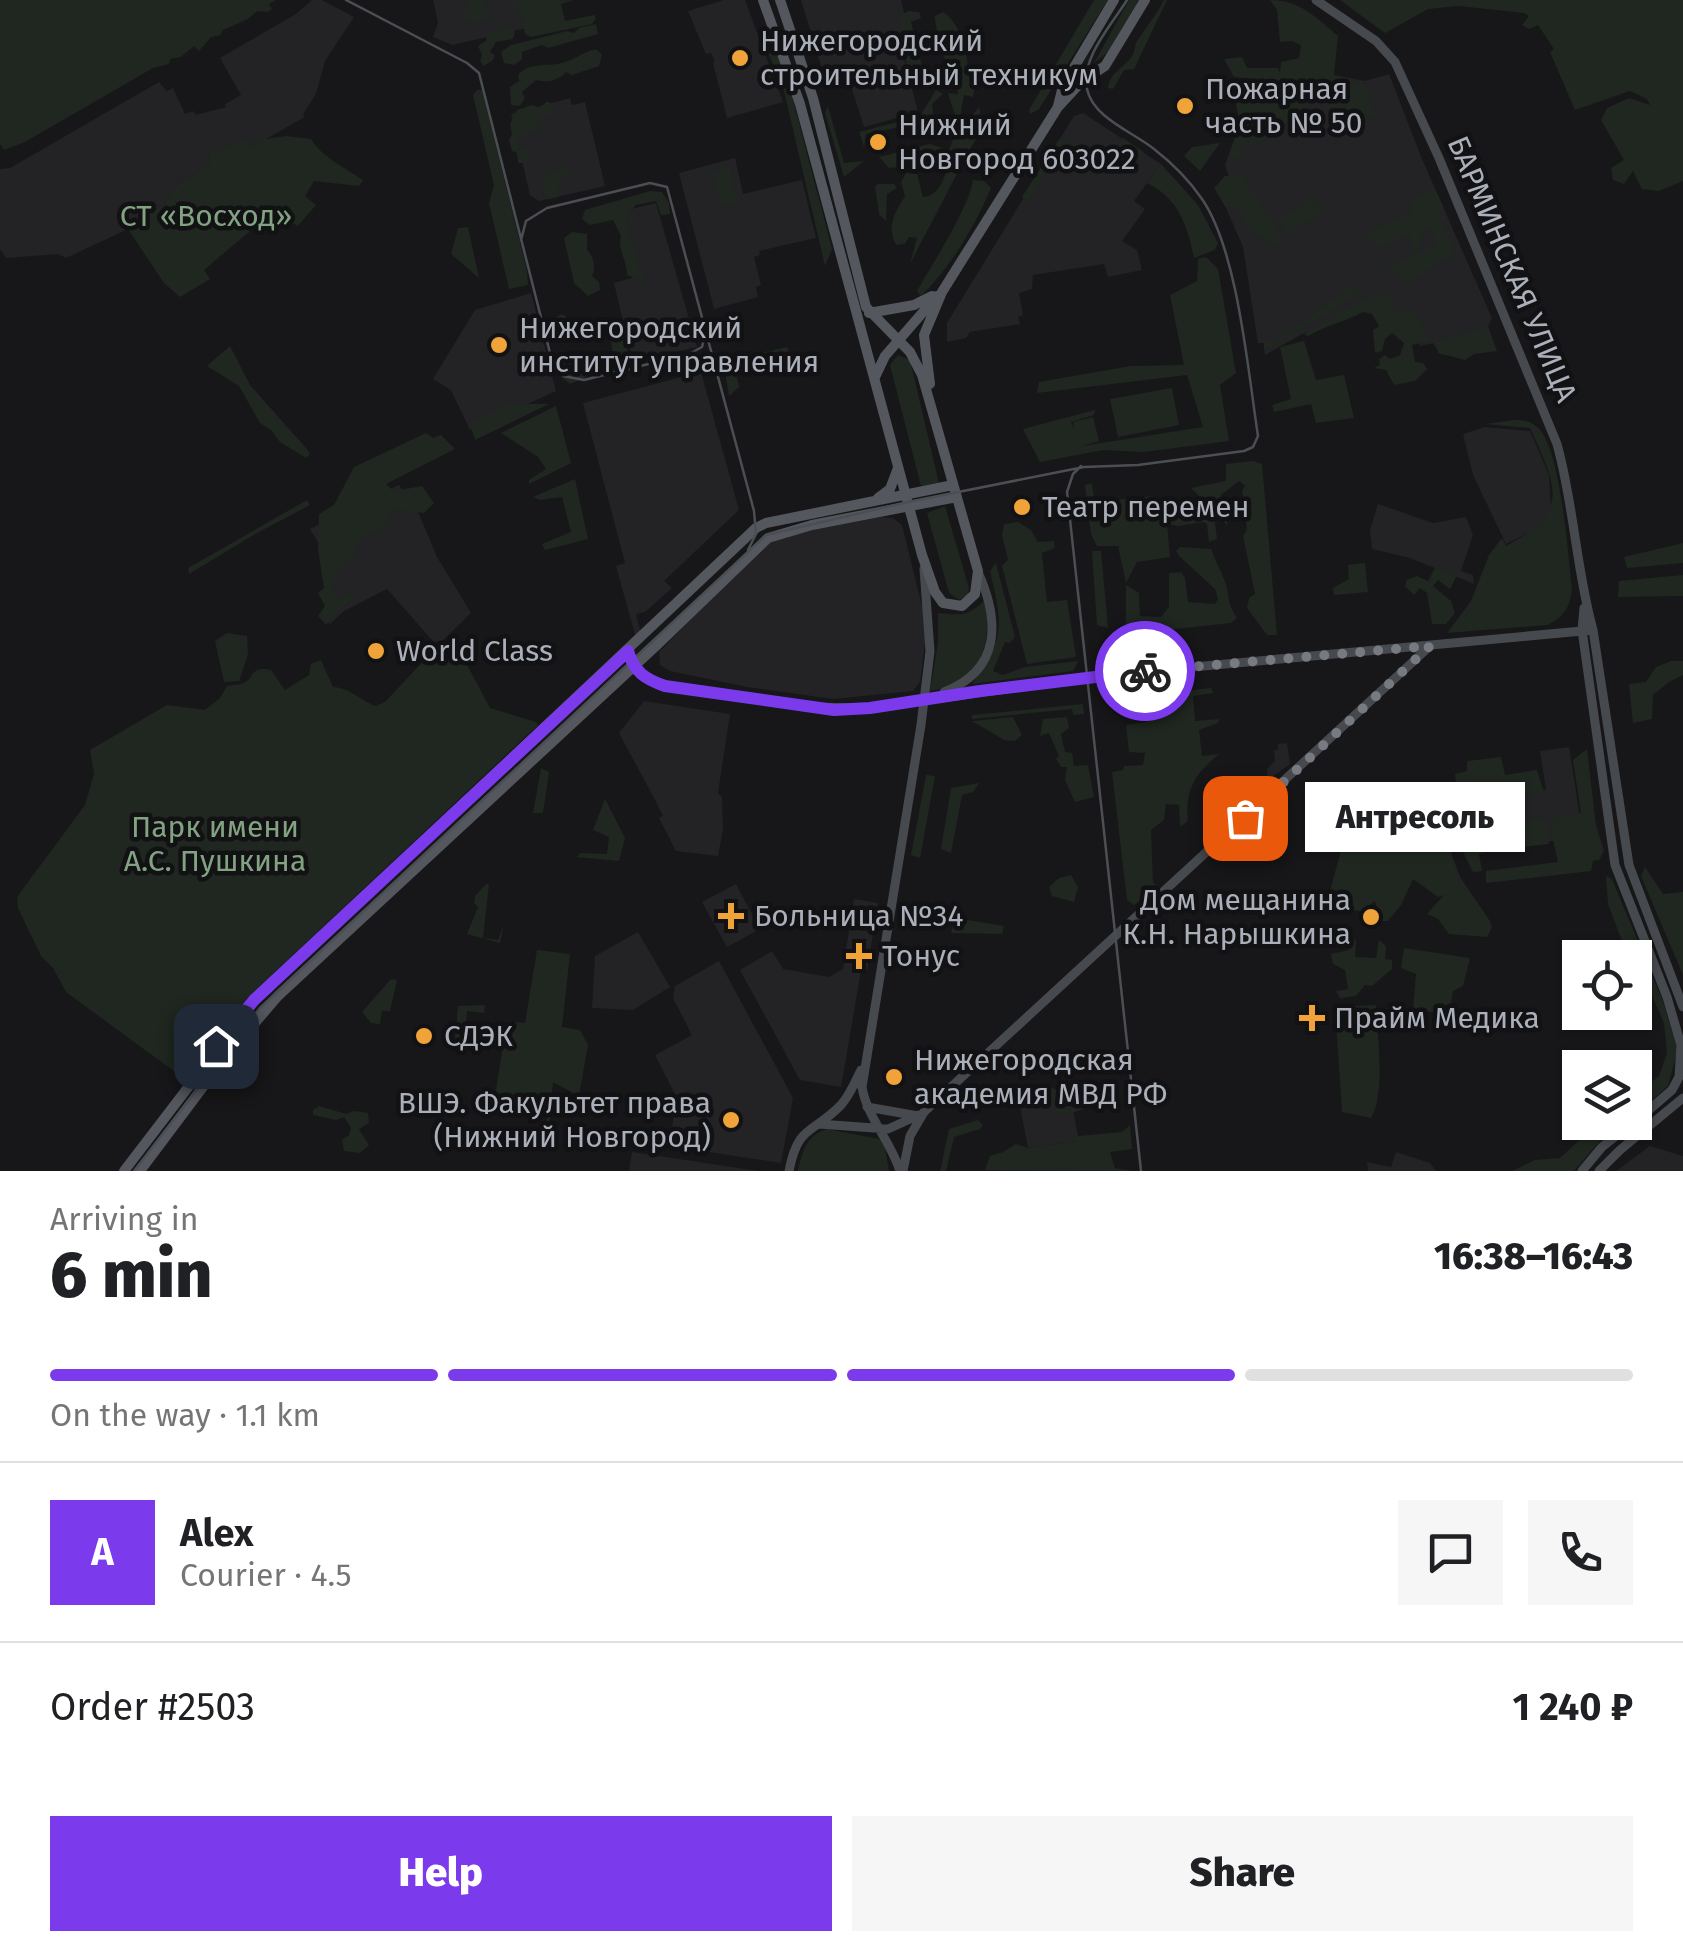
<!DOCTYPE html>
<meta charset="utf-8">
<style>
:root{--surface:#fff;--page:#f6f6f6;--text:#202124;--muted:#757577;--line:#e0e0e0;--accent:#7c3aed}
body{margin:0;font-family:"Fira Sans",sans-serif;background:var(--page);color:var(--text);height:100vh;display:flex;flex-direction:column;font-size:38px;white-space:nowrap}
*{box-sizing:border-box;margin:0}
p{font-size:32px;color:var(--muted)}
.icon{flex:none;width:55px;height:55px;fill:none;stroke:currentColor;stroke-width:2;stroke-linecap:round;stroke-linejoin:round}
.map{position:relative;height:1171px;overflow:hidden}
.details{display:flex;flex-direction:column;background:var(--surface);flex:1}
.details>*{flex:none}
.tools{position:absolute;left:1562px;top:940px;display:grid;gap:20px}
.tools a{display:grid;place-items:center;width:90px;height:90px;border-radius:0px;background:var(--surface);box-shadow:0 2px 8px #0004;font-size:50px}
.pin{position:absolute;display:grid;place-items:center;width:85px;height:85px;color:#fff;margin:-42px;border-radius:20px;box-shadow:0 5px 15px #0006}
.courier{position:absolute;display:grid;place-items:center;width:100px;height:100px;margin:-50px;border:8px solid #7c3aed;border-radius:50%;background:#fff;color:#222;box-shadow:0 2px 12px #0007}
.bubble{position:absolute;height:70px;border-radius:0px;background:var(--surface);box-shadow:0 2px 8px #0004;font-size:32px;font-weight:800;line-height:70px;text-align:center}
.summary em{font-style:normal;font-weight:800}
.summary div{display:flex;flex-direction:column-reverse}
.summary{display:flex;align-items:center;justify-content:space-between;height:170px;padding:0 50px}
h1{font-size:65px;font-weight:800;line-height:75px}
.bar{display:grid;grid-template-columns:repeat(4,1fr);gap:15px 10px;align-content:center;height:120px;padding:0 50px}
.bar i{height:12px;border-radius:8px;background:var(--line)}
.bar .current{background:var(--accent)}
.bar p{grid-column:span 4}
.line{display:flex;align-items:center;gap:25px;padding:0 50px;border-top:2px solid var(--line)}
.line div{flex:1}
.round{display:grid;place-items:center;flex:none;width:105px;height:105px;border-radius:0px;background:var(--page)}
.button{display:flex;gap:20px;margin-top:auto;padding:20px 50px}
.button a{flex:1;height:115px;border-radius:0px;background:var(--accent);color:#fff;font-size:40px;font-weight:800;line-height:115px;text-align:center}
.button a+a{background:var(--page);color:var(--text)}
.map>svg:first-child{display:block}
.built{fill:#232326}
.green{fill:#1f2720}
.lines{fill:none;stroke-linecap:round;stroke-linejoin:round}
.secondary{stroke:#46494e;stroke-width:9}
.primary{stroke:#54575d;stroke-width:10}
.tram{stroke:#4b4e53;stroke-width:2.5}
.done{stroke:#777a81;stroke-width:10;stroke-dasharray:0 18}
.route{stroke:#7c3aed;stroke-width:12}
.poi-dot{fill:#efa339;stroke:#121214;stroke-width:4}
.labels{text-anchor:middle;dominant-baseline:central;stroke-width:9;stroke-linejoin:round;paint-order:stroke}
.poi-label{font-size:30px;fill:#aaafb9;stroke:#121214;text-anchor:start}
.park-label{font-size:30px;fill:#82a381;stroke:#121214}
.street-label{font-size:30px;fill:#aaafb9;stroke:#121214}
</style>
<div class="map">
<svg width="1683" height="1171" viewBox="0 0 1683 1171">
<rect width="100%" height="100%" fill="#171719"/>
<path class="built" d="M312 0H322L354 17 325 61 316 94 303 114 305 117 252 147 208 156 212 164 177 185 164 204 128 229 66 258 58 254 6 258 0 249V169L10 168 159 82 167 91 173 88 185 114 193 111 196 115 226 107 225 104 241 95 220 58 296 14Z
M433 0H558L562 20 452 45 433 37 438 23Z
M724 0H745L783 102 727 118 713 63 715 61 711 53 706 54 688 11Z
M801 0H901L909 31 898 34 918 112 864 127 849 80 827 85Z
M1389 74 1422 159 1492 318 1480 344 1436 348 1433 343 1420 346 1418 340 1388 322 1380 305 1302 334 1265 355 1264 343H1258L1243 247 1226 208 1239 206 1225 165 1240 123 1234 94 1246 92 1252 85 1281 75H1334L1365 81Z
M570 98 572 105 585 102 605 186 539 201 530 195 511 114Z
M1083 113 1161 164 1134 201 1145 209 1122 241 1137 250 1142 270 1108 277 1104 264 1033 275 1032 289 1019 293 1023 315 1018 317 1020 324 970 332 966 338 947 342V323L1074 116Z
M735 158 743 194 802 180 816 238 759 251 760 255 754 257 761 285 756 287 758 297 714 309 679 173Z
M656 203 697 347 633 362 614 283 635 277 619 212Z
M531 293 556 391 470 430 451 390 433 379 475 310Z
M701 372 739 510 664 581 672 588 645 612 636 614 641 633 635 635 616 566 625 563 583 403Z
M1485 427 1530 431 1549 475 1551 508 1537 528 1506 544 1473 475 1463 434Z
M399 485 419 514 437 557 471 613 437 646 387 589 344 611 329 625 324 552 310 529Z
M1378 504 1433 523 1466 517 1473 535 1461 571 1473 575 1474 584 1410 558 1372 549 1370 530Z
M882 517 893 518 902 525 927 626 920 682 913 691 833 699 747 687 670 671 660 665 659 652 663 648 763 545 784 535Z
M644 701 730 714 718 793 722 797 723 829 718 856 676 851 659 818 663 816 655 800 619 733Z
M1287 743 1290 764 1268 780 1267 769 1275 761 1274 750H1278V744Z
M1569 747 1582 830 1555 841 1500 843 1495 796 1546 790 1540 751Z
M736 884 760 929 727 947 702 902Z
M854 899 878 903 867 971H861L841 1087 800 1080 740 970 772 951 783 969 829 977 843 969Z
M638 932 670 987 633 1010 592 1008 595 956Z
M719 961 793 1098 781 1163 670 1146 676 1096 655 1055 692 1035 673 998 675 986Z
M1070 1095 1079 1141 1028 1148 1019 1101Z
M1650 1146 1683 1156V1171H1616Z
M632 1152 759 1171H629Z
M1396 1152 1430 1163 1436 1171H1368L1367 1162 1391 1167Z"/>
<path class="green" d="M0 0H276L269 4 272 9 268 12 257 11 248 19 223 30 220 35 211 37 199 51 194 46 181 57 170 59 169 64 153 68 25 142 4 150 0 144Z
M469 0H482L488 7 490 18 477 23 465 21 462 15 468 9Z
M573 0 561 4 565 21 594 15 596 18 592 24 531 37 525 34 520 12 513 9 511 1Z
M1094 0H1108L1039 109 1030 114 1029 110Z
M1129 0H1139L1107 53 1094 63Z
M1164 0H1167L1134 69 1124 70 1113 89 1108 88C1110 72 1123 69 1132 56 1135 52 1134 46 1137 41 1146 27 1156 16 1164 0Z
M1270 0C1300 0 1317 18 1338 36L1334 75 1347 79 1305 94 1308 101C1289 119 1268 146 1242 146V158L1228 159 1240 123 1234 94 1247 92 1253 79 1234 77 1224 59 1242 57 1247 68H1278L1280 73 1281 62 1299 58 1301 45 1292 41 1280 42 1277 10Z
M1340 0H1683V181L1659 191 1642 189 1633 171 1624 184 1613 180 1611 168 1624 160 1601 120 1607 108 1629 98 1650 105 1647 99 1630 91 1575 110 1550 52 1554 49 1538 25 1529 29 1522 25 1529 16 1524 13 1459 6 1428 9 1385 33Z
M909 11 919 12 921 18 911 22 927 86C900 74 903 41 900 15Z
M943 12C964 26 967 58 970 81L977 79 984 85H975L973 97 964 95 960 117 967 122 979 107 984 127 964 158 968 165 960 168 910 264 917 238 909 237 905 244 896 245C886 227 895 212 905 196L901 182 906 173 917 174 923 197C935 197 942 184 946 173L939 161 924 155 922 164 889 168 879 157 930 144 949 150 956 132 952 126H946L943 135 936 136 931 128 956 119 948 93 958 94 957 88C950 80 934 27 935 16Z
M596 24 598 34 548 48 542 45 522 52V59L514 65 504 63 501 52 511 45 567 31 574 33 579 28Z
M510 27 515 32 513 39 496 42 490 52 495 55 493 60 484 66 480 61 482 55 478 46 486 41 488 33Z
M774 44 792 96 832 249 825 266 784 91 766 48Z
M596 49 602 55 599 66 572 75 566 72C558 81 547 83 536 80L522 92 525 98 520 106 511 105 510 87 519 81 518 75C532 60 547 68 565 62 577 58 583 52 596 49Z
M1359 83 1365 85 1376 115 1347 126 1337 116 1323 93 1337 86Z
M477 90H482L527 271 528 285 509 289 489 203 494 185 473 95Z
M936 90 943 94 932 104 934 120 866 134 864 147 859 132 920 116Z
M547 101 553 105 552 114 541 119 535 132 519 136 518 144 528 149 530 158 526 163H518L517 153 512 151 509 140 512 134 510 124 517 110 532 105 540 108Z
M828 106 844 163 864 161 844 177 825 113Z
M286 136 311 139C321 156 345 168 363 180L359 186 314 181 305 196 316 205 298 226 267 209 261 210 249 232 204 270 210 279 180 297 164 283 128 229 164 204 177 185 211 164 208 155 246 138 252 147 265 139Z
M1060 138 1084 153 1078 159 1062 149 1028 202 1022 197Z
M1123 138 1144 152 1127 171 1111 161Z
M1220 143 1200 171 1184 156 1192 147Z
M563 164 569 169 566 177 558 181 559 197 549 199 542 191 544 176 550 171 557 172Z
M1161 164 1198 205 1218 243 1215 250 1194 258C1187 225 1179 199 1147 183Z
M728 166 731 170 737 203 724 207 720 204 713 172Z
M1225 176C1229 176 1238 175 1242 177 1247 179 1279 232 1281 239L1275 248 1246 229 1239 207 1226 208 1214 188Z
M973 180 984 181 991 188C975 226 951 267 921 296L917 291C931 266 970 206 973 180Z
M878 184H894L897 188 887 194 886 221 879 214 875 186Z
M1435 190 1443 206 1438 216 1456 253 1408 283 1398 274 1387 273 1385 268 1436 244 1431 228 1422 232 1420 247 1414 250 1409 233 1379 248 1368 239 1369 232 1413 211V199Z
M650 191 662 192 669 203 670 214 661 215 656 201 636 205 626 216 627 233C636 241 640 256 637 268L645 273 646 279 639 280 627 275C628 262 617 251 621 236L613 220 590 225 582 219 585 210Z
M1311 197 1325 210 1286 236 1279 220Z
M468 227 479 278 451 254 458 228Z
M572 232 587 234V250C594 257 596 267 592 276L599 282 600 290 588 296 574 283 564 238Z
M1206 257 1218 269 1236 373 1220 385 1229 441 1144 452 1103 450 1040 462 1023 429 1095 410 1094 415 1071 422 1074 429 1073 422 1093 417 1099 441 1082 446 1203 427 1187 375 1037 393 1039 382 1131 366 1184 365 1170 295 1197 281 1198 259Z
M1352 286 1362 293 1264 350V342L1285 334Z
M1390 293 1395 314 1405 310 1415 313 1428 334 1426 342 1412 345 1415 362 1423 363 1427 369 1415 381 1394 385 1386 370 1374 368 1380 365 1379 359 1385 355 1390 359 1400 355 1404 343 1392 333 1385 339 1382 351 1375 353 1373 330 1379 326 1372 314 1363 312C1344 322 1327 325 1308 336L1304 334 1365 297Z
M562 314 568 318 571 335 567 341 556 339 551 320Z
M615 324H622L630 337 627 348 634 365 631 371 609 375 601 370 613 353 610 338Z
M1488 326 1497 351 1474 354 1465 360 1438 353 1435 342Z
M1304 341 1316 380 1344 375 1354 418 1316 423 1311 404 1274 412 1272 405 1291 399 1280 347Z
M230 346 250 385 306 448 310 454 306 458 280 442 271 430 260 423 239 386 207 366Z
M787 347 799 370 785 376 778 357 735 368 739 387 729 396 725 371 740 358Z
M561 351 571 353 576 366 585 367 589 376 570 384 561 377 557 358Z
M898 355 910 360 939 483 921 486 890 365Z
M1172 388 1179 425 1118 437 1110 399Z
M509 404H549L475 440 470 424Z
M556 406 571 463 529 484V480L546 469 538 457 501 433Z
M1515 420C1523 420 1531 421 1537 427 1561 446 1568 556 1572 589 1570 608 1564 616 1548 625L1447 633 1471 601 1489 555 1502 538 1506 546C1571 510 1557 488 1530 428L1484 424Z
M426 433 433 438 441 435 455 449 386 484 394 491 422 486 434 503 424 513 388 509 389 523 361 540 350 562 337 570 340 581 332 586 339 599 359 591 326 625 318 616 325 606 318 593 324 588 318 549 319 514 334 505 354 467Z
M1253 461 1262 464 1277 635H1267L1247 608 1249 598 1255 594 1243 536 1247 530 1242 491 1245 486 1239 481 1221 495 1228 526 1191 488 1226 481V464Z
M575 479 588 539 545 550 542 544 571 532 562 497 540 500 533 497Z
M1092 483 1095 506 1123 499 1154 496 1166 517 1188 512 1191 505H1197L1215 522 1217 539 1209 542 1207 524 1203 522 1178 526 1167 524 1170 557 1137 562 1126 583 1118 546H1097L1091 534 1085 485Z
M307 500 310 505 257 533 189 574 188 568Z
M945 506 969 588 968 595 959 600 949 593 927 513Z
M1018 522 1031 530 1038 542 1054 541 1055 548 1042 553 1047 602 1067 600 1076 657 1027 664 1002 566 1008 560 1002 535 1004 524Z
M1683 543V563L1627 568 1624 557Z
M1180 547 1211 549C1215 560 1220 569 1224 579 1231 596 1225 600 1237 618L1231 623 1120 635 1126 623V585L1139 593 1140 616 1161 617 1169 607V573L1181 572 1185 578 1188 602 1215 604 1218 599 1215 589 1179 556 1176 551Z
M1092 551H1101L1108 628 1097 625Z
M996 563 1015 637 1010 643 1005 642 993 671 1003 675 1025 667 1078 661 1073 671 972 684C1005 637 1003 627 990 571Z
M1365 563 1368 592 1334 595 1333 588 1349 579 1348 565Z
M1435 568 1457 575 1450 589 1438 580 1433 586 1451 601 1455 613 1446 624H1432L1427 593 1420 588 1414 595 1405 586 1407 580 1417 576 1428 581Z
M1683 575V596L1618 597 1619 581Z
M985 600C993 645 980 683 930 691L938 642V613C960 615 968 617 985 600Z
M227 633 247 636 248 655 239 681 224 682 215 641Z
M430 654 434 658 452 657 465 661 490 708 536 722 538 725 251 994 184 1071 175 1072 66 992 53 968 41 956 18 908 17 897 85 805 94 774 90 750 167 705 205 710 220 698 227 686C232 685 236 685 241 684 256 680 248 665 271 670L285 690 309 675 311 664 321 660 333 687C351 688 360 701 376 706L385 702Z
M1671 661H1683V675L1669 682 1653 695 1652 719 1633 723 1629 684 1646 682 1656 667Z
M1211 688 1213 693 1193 696 1195 721 1219 719 1218 723 1199 730 1202 756 1219 754C1195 774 1185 789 1188 821L1180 827 1179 805 1166 804 1164 820 1151 830 1153 883 1162 889 1148 902 1144 898 1134 905 1127 900 1112 772 1123 770 1124 766 1143 765 1145 753 1129 752 1126 725 1147 722 1146 700 1110 699Z
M1083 704 1084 714 1073 715 1072 709 972 719V715Z
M1013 717 1022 735 1015 741 1004 740 972 721Z
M1067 717 1069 728 1061 734 1065 752 1072 753 1074 766 1088 765 1094 797 1075 802 1065 780 1067 767H1061L1056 759 1059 756 1049 733 1040 736 1043 719Z
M1587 749 1596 825 1604 851 1599 860 1593 861 1591 871 1486 883V871L1558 862 1551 831 1554 817 1581 813 1573 760Z
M1501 757 1505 775 1537 770 1544 792 1512 798 1516 820 1547 818 1549 844 1502 849 1498 806 1482 802 1471 808 1476 842 1495 841 1497 849 1479 854 1482 871 1473 872 1463 852 1455 774 1467 771V761Z
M541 768 549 772 543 813H533Z
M926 775 935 776 920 858 911 855Z
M979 783 973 792 962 795 951 853 941 849 951 788Z
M605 799 625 838 619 861 577 857 580 853 607 854 609 837 593 830Z
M1444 834 1460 877 1490 921 1492 927 1487 937 1449 934 1438 919 1427 914 1444 895 1438 897 1413 879 1401 905 1388 921H1380L1375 901 1361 911 1351 910 1348 904 1327 902 1343 843 1360 852 1419 850Z
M1645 867 1663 894 1683 892V975L1641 876Z
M1071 875 1078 887 1074 902 1052 896 1049 887 1059 878Z
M1606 876 1612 879 1662 999 1678 1049 1668 1086 1635 1116V1095L1659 1076 1667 1053 1664 1023 1635 958 1625 949 1608 904Z
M486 884H489L483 938 498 940 504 924 500 943 467 934 478 907 474 903 475 896Z
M955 918 1004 926 1002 934 951 933Z
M1349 939 1356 940 1355 957 1376 958 1379 940 1386 946 1385 959 1392 960V969L1372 986 1365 985 1356 996 1340 998 1336 991 1348 989 1345 970 1333 964 1331 954 1349 950Z
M1404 948 1470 958 1463 986 1453 991 1449 1014 1413 1010 1416 974 1401 968Z
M537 950 570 954 562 1027 580 1030 588 1045 579 1096 553 1082 549 1123H547V1107L494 1102 507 1021 525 1023Z
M391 979 397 980 390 1011H382L380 1024 371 1023 362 1012Z
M485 1005 484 1013 467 1011 466 1024 472 1026 469 1041 455 1040 458 1006Z
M1376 1005C1377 1035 1386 1093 1371 1118L1342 1112 1335 1007Z
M1050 1087 1076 1099 1083 1109 1066 1115 1056 1111V1100L1045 1095Z
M319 1106 346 1114 354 1111 368 1113 369 1123 359 1129 369 1145 360 1153 344 1151 342 1140 349 1135 351 1128 344 1117 336 1120 313 1115V1110Z
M978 1120 983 1125 980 1129 954 1137 946 1171H940L949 1129Z
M1598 1123H1626L1599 1142 1574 1171H1512L1535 1160 1560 1158Z
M1130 1125 1132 1149 1110 1152 1115 1168 1133 1171 985 1170 990 1156 1003 1152 1016 1144 1028 1148 1078 1141V1136L1122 1132Z
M827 1129 879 1139 885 1147 889 1171H798C802 1152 806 1135 827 1129Z"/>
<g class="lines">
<path class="secondary" d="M1316 0 1376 41 1395 62 1439 158 1557 444C1574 505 1576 569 1593 630L1629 865 1683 1007
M1584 608 1582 630 1615 865 1667 997 1681 1045 1679 1077 1672 1090 1635 1122
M628 651C634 672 645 679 665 686L807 707 869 708 1117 674 1593 630
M944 692C1001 670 1000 621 978 572
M867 1107 918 1116
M819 1124 888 1129 919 1115
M789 1171C798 1124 813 1134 841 1105 850 1095 855 1082 861 1070
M900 1171C891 1141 867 1118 862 1087L921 725 930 651 924 569
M903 1171 910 1136 924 1112 1430 646
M1582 1171 1602 1147 1634 1122
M1599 1171 1620 1150 1683 1098"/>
<path class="primary" d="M763 0 800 104 922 555 935 592 943 603 962 606 975 594 978 571 922 375 910 352 866 307 813 98 780 0
M1058 106 1063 86 1114 0
M869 313 914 305 932 296
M875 377 885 356 937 296
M930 384 924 335 942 292 1058 107 1082 81 1105 66 1145 0
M878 498 890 489 898 468
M124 1171 255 1000 756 528 766 523 953 485
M140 1171 224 1059 278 996 657 645 768 538 812 525 957 497"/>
<path class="tram" d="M346 0 467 63 479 73 551 357 563 376 584 380 689 354 702 347 705 335
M521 240 526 221 547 208 650 183 667 187 754 511 756 534 748 550
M1081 466 1073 474 1067 492 1141 1171
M134 1171 260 1008 766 535 908 502 1084 467 1138 465 1244 451 1253 447 1258 436C1248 372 1238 251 1202 199 1189 180 1172 163 1154 149 1133 132 1093 118 1087 89 1080 59 1112 24 1127 0"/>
</g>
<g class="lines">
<path class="done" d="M1145 671 1430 646 1245 818"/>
<path class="route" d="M216 1046 254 1000 628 651C634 672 645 679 665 686L834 710 870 708 980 691 1145 671"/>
</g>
<g class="poi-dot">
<circle cx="740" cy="58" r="10"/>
<circle cx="1185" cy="106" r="10"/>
<circle cx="878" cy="142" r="10"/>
<circle cx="499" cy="345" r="10"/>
<circle cx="1022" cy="507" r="10"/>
<circle cx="376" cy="651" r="10"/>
<path d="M726 901h10v10h10v10h-10v10h-10v-10h-10v-10h10z"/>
<circle cx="1371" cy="917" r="10"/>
<path d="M854 941h10v10h10v10h-10v10h-10v-10h-10v-10h10z"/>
<path d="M1307 1003h10v10h10v10h-10v10h-10v-10h-10v-10h10z"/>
<circle cx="424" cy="1036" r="10"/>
<circle cx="894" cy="1077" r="10"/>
<circle cx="731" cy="1120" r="10"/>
</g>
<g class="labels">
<g class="poi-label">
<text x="760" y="41">Нижегородский<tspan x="760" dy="34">строительный техникум</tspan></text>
<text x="1205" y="89">Пожарная<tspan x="1205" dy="34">часть № 50</tspan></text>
<text x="898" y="125">Нижний<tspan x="898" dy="34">Новгород 603022</tspan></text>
<text x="519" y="328">Нижегородский<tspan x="519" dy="34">институт управления</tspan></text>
<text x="1042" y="507">Театр перемен</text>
<text x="396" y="651">World Class</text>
<text x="1351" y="900" text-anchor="end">Дом мещанина<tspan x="1351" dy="34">К.Н. Нарышкина</tspan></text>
<text x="754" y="916">Больница №34</text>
<text x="882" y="956">Тонус</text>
<text x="1334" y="1018">Прайм Медика</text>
<text x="444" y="1036">СДЭК</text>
<text x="914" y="1060">Нижегородская<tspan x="914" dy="34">академия МВД РФ</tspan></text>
<text x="711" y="1103" text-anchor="end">ВШЭ. Факультет права<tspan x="711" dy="34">(Нижний Новгород)</tspan></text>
</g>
<g class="park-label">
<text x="206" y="216">СТ «Восход»</text>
<text x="215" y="827">Парк имени<tspan x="215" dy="34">А.С. Пушкина</tspan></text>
</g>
<g class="street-label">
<text transform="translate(1512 269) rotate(67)">БАРМИНСКАЯ УЛИЦА</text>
</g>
</g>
</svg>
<div class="tools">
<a><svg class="icon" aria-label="locate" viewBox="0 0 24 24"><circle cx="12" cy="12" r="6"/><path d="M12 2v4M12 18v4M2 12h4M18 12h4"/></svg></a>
<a><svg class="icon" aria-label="layers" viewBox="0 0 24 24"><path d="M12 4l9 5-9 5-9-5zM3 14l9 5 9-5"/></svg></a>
</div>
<div class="pin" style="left:1245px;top:818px;background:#ea580c"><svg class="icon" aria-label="bag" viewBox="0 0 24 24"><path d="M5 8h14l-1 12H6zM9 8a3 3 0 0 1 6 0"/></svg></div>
<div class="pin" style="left:216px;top:1046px;background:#1f2937"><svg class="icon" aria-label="home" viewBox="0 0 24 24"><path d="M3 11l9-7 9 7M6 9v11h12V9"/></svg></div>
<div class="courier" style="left:1145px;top:671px"><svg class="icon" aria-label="bike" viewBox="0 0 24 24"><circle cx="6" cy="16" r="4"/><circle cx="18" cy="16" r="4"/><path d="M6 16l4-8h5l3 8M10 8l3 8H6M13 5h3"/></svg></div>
<div class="bubble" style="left:1305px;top:782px;width:220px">Антресоль</div>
</div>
<section class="details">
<div class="summary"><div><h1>6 min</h1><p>Arriving in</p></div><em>16:38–16:43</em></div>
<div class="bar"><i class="current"></i><i class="current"></i><i class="current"></i><i></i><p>On the way · 1.1 km</p></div>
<div class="line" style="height:180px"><b class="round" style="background:var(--accent);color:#fff">A</b><div><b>Alex</b><p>Courier · 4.5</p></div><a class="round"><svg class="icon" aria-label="chat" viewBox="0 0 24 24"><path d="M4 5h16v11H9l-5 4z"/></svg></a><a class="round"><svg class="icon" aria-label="phone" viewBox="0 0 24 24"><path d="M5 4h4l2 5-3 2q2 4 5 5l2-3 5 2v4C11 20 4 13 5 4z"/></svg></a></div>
<div class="line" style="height:130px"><div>Order #2503</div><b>1 240 ₽</b></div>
<div class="button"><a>Help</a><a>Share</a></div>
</section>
